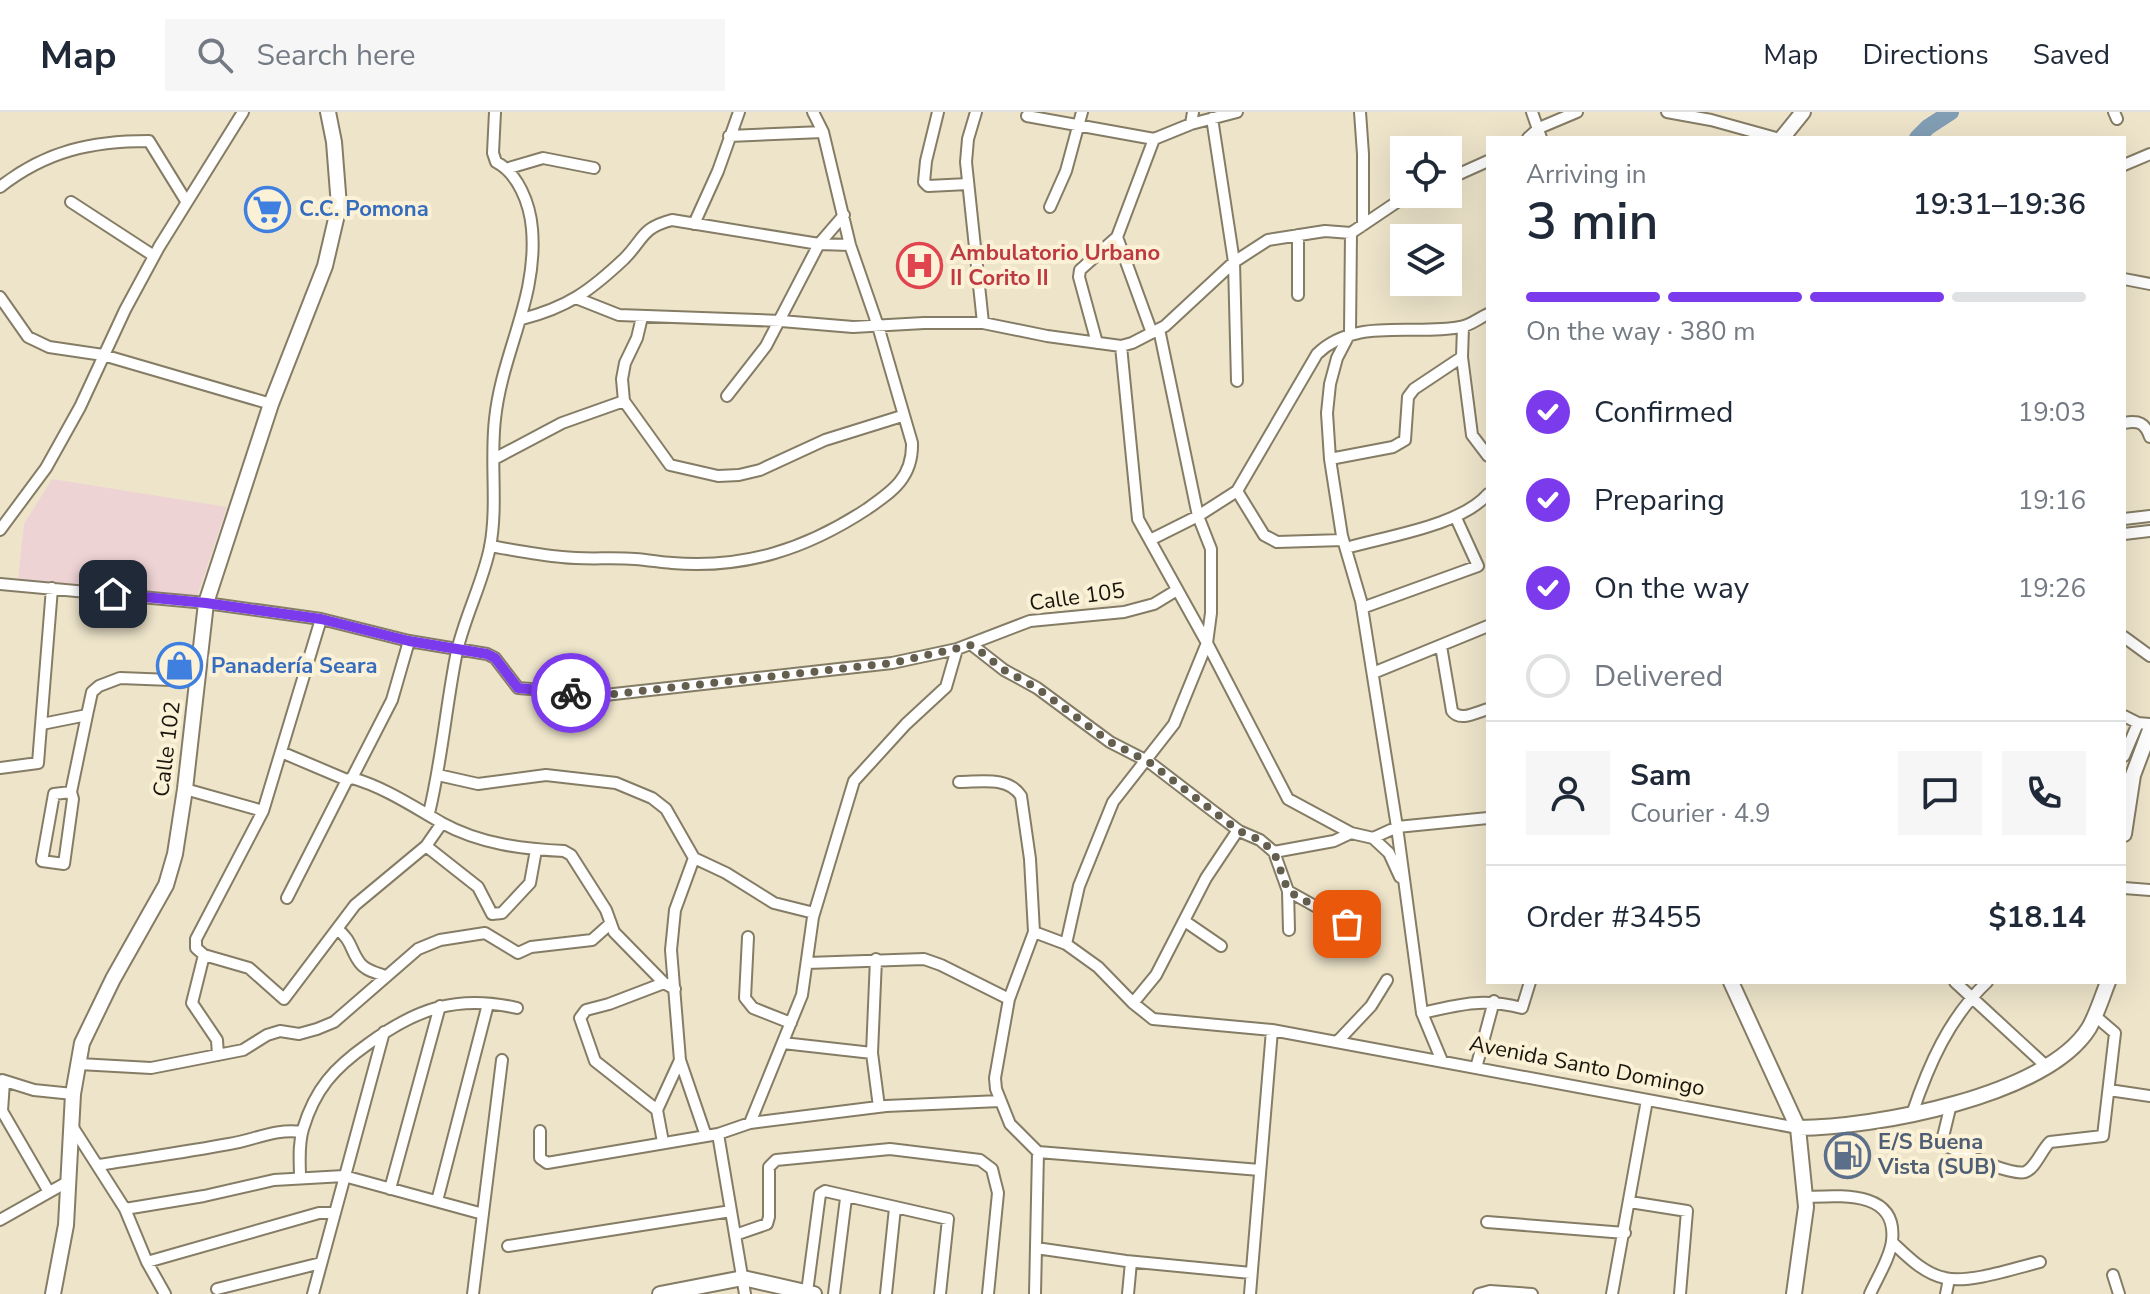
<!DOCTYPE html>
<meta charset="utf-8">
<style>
:root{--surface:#fff;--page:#f6f6f7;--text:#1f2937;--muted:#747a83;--line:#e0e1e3;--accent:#7c3aed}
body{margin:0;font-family:"Nunito Sans",sans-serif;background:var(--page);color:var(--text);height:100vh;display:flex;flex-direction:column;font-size:30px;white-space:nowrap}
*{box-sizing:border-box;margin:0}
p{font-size:26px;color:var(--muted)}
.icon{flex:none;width:44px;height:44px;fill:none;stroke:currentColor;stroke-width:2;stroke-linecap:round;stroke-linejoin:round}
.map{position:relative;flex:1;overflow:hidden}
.sheet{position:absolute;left:1486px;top:24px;width:640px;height:848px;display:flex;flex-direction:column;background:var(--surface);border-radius:0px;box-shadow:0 8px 32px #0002}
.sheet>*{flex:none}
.tools{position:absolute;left:1390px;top:24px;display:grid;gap:16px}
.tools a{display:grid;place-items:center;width:72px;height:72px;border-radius:0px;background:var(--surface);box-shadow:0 8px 32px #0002;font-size:40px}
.pin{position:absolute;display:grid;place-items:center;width:68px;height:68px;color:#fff;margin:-34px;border-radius:16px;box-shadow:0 4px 12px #0006}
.courier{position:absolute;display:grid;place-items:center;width:80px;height:80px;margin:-40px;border:6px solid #7c3aed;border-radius:50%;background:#fff;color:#222;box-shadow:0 2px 10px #0007}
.head em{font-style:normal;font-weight:600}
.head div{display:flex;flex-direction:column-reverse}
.head{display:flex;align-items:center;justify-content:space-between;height:136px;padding:0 40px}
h1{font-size:52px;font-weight:600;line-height:60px}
.bar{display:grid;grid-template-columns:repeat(4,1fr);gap:12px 8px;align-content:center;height:96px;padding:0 40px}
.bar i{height:10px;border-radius:6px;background:var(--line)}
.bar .active{background:var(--accent)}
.bar p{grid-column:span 4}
.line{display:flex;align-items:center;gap:20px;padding:0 40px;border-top:2px solid var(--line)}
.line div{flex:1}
.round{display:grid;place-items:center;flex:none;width:84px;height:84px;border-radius:0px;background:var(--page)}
ol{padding:0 40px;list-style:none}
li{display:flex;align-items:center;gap:24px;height:88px}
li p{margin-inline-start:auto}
li .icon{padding:8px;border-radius:50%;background:var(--accent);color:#fff;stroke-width:4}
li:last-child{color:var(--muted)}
li i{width:44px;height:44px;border:4px solid var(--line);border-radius:50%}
header{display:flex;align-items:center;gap:48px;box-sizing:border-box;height:112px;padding:0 40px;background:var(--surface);border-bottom:2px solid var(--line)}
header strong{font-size:38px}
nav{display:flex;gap:44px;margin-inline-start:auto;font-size:28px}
.search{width:560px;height:72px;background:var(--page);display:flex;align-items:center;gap:20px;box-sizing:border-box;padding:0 28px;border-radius:0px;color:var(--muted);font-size:30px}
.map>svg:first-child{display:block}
.education{fill:#eed3d4}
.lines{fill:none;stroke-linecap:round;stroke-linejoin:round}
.river{stroke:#829eb5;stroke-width:16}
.street-casing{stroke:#857c65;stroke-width:14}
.secondary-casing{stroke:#857c65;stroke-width:18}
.street{stroke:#fff;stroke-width:10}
.secondary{stroke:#fff;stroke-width:14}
.done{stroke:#645e4f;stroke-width:8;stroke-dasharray:0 14.4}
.route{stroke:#7c3aed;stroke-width:10}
.labels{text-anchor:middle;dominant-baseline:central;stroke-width:8;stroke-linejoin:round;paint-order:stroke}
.shop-label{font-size:22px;font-weight:bold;fill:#366cbe;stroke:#faf1d7;text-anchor:start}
.health-label{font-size:22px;font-weight:bold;fill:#be3a42;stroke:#faf1d7;text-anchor:start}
.street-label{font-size:22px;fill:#1a160d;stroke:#faf1d7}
.service-label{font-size:22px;font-weight:bold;fill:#4e5e75;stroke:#faf1d7;text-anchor:start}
</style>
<header>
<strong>Map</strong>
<div class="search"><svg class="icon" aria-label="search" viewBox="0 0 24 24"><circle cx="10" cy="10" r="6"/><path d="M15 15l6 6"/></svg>Search here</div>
<nav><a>Map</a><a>Directions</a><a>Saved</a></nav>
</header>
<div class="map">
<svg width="2150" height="1182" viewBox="0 0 2150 1182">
<rect width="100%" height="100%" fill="#ede4ca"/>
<path class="education" d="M52 367 227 395 196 488 17 477 24 412Z"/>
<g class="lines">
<path class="river" d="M1917 26 1928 15 1951 0"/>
<defs>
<path id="street" d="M938 0 926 49 924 70 928 74 968 72
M976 0 968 27 966 50 983 211
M1360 0 1363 42V113
M1532 0 1541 26
M1667 0 1711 8 1776 26
M2114 0 2117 7
M1027 4 1154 27
M1212 6 1234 150 1237 269
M1191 12 1193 0
M729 24 823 20
M1528 26 1539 16 1577 0
M2124 53 2150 42
M509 56 543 46 594 56
M1448 67 1488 49
M0 75C46 39 91 29 149 29L186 89
M71 90 154 144
M1050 95 1066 59 1082 0
M694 112 718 59 739 0
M1351 121 1350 221 1337 246 1330 272 1327 301 1330 347 1342 424 1361 489 1397 715 1422 901 1442 949
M1117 125 1152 221
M2124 167 2150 172
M1298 183V123
M0 185 28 225 49 235 103 243 271 292
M576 186 619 203 781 209 853 215 924 211H983L1047 224 1121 234 1132 231 1165 214 1234 150 1268 128 1325 119 1351 121 1397 90 1414 82
M642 205 637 226 625 251 622 267 624 289 670 353 718 364 739 363 760 358 825 328 902 304
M522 207C568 195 590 179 624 147 644 127 641 116 672 108L819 132 850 133
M1463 215 1462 245 1472 323 1488 344
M1097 231 1079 165 1080 158 1117 125 1154 27 1191 12 1237 0
M1121 234 1138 407 1207 531 1288 687 1351 721 1373 726 1389 741 1400 765
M727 284 766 234 819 132 844 103
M2124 311C2139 308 2145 311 2150 325
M494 347 562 311 624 289
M1330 347 1393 335 1405 328 1408 285 1414 277 1462 245
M1237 379 1264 423 1277 430 1343 428
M2124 407 2150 404
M0 418 46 356 80 295 125 198 159 135 243 0
M2124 422 2150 419
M1150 428 1198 404 1237 379 1317 242C1354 205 1413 224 1460 215 1470 214 1479 206 1488 202
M490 434C514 438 538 443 562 445 587 448 611 445 635 447 648 448 660 450 672 451 745 457 806 437 867 397 893 379 913 365 912 331L878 214 850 133 823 20 813 0
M1346 436C1387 424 1460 414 1488 382
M0 472 206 491 321 507 409 529 487 542 495 546 518 576 605 583 892 551 957 537 1030 509 1124 500 1154 492 1177 478
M1362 496 1478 454 1456 406
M2124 525 2150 544
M972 533 1004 558 1037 576 1110 630 1149 650 1239 719 1260 728 1274 740 1288 779 1347 812
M1441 534 1452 599C1460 610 1477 600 1488 597
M1373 561 1488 514
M2124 604 2138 611 2150 612
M42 612 87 603 92 580 99 574 120 566 197 569
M281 640 347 668
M2124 644 2138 611
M0 656 38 651 52 476
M438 663 478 672 546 663 616 671 652 686 666 697 694 746 726 761 774 791 814 801
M352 666C384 675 414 695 442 711 480 732 523 737 564 739L571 743 606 798 614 820 664 871 675 877
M959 670C981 670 1008 664 1021 684L1030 747 1034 820 1009 887 995 966 996 977 1010 1012 1038 1040 1260 1058
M185 677 263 699
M71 680 54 682 42 749 64 752 73 687 71 680 87 603
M429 701C442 648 446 593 457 539 465 504 483 470 490 435 498 393 490 349 495 307 502 240 538 186 532 117 530 92 518 61 496 50L493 41 495 0
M442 711 426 734 478 775 492 802 502 801 530 771 536 738
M1373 726 1397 715 1488 706
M1274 740 1334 729 1351 721
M694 746 675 798 671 838 680 948 706 1024
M2124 776 2150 778
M1288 779 1289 818
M287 786 347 668 352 666 392 588 409 529
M1186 810 1221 834
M337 817C352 828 350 838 360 851 366 859 377 861 386 864
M1034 820 1066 832 1098 855 1133 891 1153 907 1272 918 1798 1016
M748 825 745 886 753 896 791 911
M1066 832 1079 774 1113 690 1174 612 1207 531 1211 501V437L1198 404 1159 217
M204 843 249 856 284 887 355 793 426 734
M876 847 872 941 879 995
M807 851 924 847 941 853 1009 887
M1955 870 2046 954
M1133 891 1156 863 1206 766 1238 718
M1422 901C1461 892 1482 886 1522 896L1530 870
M1337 930 1371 894 1387 868
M783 931 872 941
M218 943 217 928 192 891 204 843 196 836V827L263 699 321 507
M79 952 151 956 243 938 267 923 280 919 299 922 317 917 334 910 418 837 440 828 485 821 518 841 531 835 592 828 611 811
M1476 956 1494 889
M2 968 34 978 73 982
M4 970 2 999 49 1080
M2109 978 2150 984
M1951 992 1943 1025 1944 1033C1960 1040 2010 1064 2025 1060 2035 1057 2042 1037 2050 1030L2103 1024 2115 921 2094 903
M657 998 680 948
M1912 1002C1929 952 1949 906 1987 870
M750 1011 802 883 813 805 854 669 906 612 946 575 957 537
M72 1014 125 1097 147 1150 165 1182
M540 1019V1046L547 1051 718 1022 750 1011 886 994 1000 989
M718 1022 745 1182
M663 1030 657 998 595 949 580 906 586 898 609 892 664 871
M99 1053C142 1046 186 1040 229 1032 255 1028 275 1016 302 1020
M300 1066C300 1050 298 1033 303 1017 315 977 334 956 368 932 416 897 457 882 517 896
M390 1077 440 894
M1805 1085C1839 1084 1898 1077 1892 1129 1890 1146 1877 1166 1870 1182
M437 1089 488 892
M1630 1090 1687 1099 1680 1182
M125 1097 204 1084 274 1068 344 1064 483 1102
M0 1108 69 1069
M1487 1110 1625 1121
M735 1123 767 1112 769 1105V1055L776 1048 890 1037 980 1048 992 1057 998 1081 988 1182
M1892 1130C1907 1144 1924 1162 1945 1166 1968 1172 2016 1156 2040 1150
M508 1134 731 1099
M1036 1136 1126 1149 1251 1161
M147 1150 319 1101H334
M2113 1163 2119 1182
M217 1177 321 1151
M807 1180 820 1082 825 1079 948 1107 940 1182
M313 1182 384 920
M473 1182 502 948
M834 1182 846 1086
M886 1182 895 1096
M1035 1182 1038 1040
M1128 1182 1131 1150
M1250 1182 1272 918
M1479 1182 1490 1179 1532 1182
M1612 1182 1647 988
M1946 1182 1949 1167"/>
<path id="secondary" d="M1782 26 1803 0
M2124 722 2133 663 2150 618
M1731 870 1798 1016 1806 1095 1794 1182
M1798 1016C1873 1016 2047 984 2089 916 2097 902 2102 885 2108 870
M53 1182 66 1113 73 982 82 931 113 867 166 773 175 742 185 677 206 491 271 292 325 154 339 94 334 30 328 0
M660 1182 743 1166 814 1182"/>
</defs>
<use href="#street" class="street-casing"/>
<use href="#secondary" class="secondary-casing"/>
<use href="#street" class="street"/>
<use href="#secondary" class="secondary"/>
</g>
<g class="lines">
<path class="done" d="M571 581 605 583 892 551 972 533 1004 558 1037 576 1110 630 1149 650 1239 719 1260 728 1274 740 1288 779 1347 812"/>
<path class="route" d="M113 482 206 491 321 507 409 529 487 542 495 546 518 576 571 581"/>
</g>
<defs>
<symbol id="supermarket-ring" viewBox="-11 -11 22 22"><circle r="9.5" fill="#faf1d7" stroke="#3f7fe0" stroke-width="1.5"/><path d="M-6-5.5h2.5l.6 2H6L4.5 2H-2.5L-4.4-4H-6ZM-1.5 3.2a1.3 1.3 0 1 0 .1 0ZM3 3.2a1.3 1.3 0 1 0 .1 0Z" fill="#3f7fe0"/></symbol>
<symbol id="hospital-ring" viewBox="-11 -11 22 22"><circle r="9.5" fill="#faf1d7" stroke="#e0444e" stroke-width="1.5"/><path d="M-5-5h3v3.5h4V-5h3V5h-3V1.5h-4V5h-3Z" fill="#e0444e"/></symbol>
<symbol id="shop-ring" viewBox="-11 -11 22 22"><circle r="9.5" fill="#faf1d7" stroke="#3f7fe0" stroke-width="1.5"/><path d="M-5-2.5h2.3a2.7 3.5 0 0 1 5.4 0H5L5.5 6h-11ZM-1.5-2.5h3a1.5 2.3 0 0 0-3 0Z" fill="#3f7fe0"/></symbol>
<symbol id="fuel-ring" viewBox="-11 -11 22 22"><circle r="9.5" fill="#faf1d7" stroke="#5c6f8a" stroke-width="1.5"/><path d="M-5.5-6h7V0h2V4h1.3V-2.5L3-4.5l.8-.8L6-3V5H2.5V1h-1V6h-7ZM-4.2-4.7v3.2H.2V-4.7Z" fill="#5c6f8a"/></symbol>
</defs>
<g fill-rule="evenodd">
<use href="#supermarket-ring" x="242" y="72" width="51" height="51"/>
<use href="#hospital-ring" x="894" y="128" width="51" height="51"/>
<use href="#shop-ring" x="154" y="528" width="51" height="51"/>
<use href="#fuel-ring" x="1822" y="1018" width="51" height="51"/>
</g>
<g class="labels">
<g class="shop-label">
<text x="299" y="97">C.C. Pomona</text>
<text x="211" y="554">Panadería Seara</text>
</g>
<g class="health-label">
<text x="950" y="141">Ambulatorio Urbano<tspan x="950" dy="25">II Corito II</tspan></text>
</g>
<g class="street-label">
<text transform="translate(1077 485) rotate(-8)">Calle 105</text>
<text transform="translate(167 637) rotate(-83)">Calle 102</text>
<text transform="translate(1587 954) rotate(11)">Avenida Santo Domingo</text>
</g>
<g class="service-label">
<text x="1878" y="1030">E/S Buena<tspan x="1878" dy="25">Vista (SUB)</tspan></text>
</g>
</g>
</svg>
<div class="tools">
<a><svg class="icon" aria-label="locate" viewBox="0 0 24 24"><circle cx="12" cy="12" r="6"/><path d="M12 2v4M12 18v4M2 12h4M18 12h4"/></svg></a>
<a><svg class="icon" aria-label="layers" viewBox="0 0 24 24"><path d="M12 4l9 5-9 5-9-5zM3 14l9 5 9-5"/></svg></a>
</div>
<div class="pin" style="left:1347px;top:812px;background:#ea580c"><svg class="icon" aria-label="bag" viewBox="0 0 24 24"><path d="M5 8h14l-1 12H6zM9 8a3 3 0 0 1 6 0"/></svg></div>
<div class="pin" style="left:113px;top:482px;background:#1f2937"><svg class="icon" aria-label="home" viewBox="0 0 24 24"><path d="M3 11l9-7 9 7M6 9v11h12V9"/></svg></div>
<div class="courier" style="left:571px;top:581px"><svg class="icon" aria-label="bike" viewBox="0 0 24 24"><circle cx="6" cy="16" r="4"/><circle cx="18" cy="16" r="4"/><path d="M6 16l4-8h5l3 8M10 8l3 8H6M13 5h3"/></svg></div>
<section class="sheet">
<div class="head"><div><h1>3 min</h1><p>Arriving in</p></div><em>19:31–19:36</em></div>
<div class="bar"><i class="active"></i><i class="active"></i><i class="active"></i><i></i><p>On the way · 380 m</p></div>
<ol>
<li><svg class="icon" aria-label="check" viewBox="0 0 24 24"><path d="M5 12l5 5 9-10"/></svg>Confirmed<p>19:03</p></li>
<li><svg class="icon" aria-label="check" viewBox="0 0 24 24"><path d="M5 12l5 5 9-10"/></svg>Preparing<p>19:16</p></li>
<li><svg class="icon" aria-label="check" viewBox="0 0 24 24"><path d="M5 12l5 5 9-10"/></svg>On the way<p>19:26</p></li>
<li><i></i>Delivered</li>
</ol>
<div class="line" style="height:144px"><a class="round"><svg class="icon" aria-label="person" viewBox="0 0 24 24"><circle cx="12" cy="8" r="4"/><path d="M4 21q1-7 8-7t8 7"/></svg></a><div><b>Sam</b><p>Courier · 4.9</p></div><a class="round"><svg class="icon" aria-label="chat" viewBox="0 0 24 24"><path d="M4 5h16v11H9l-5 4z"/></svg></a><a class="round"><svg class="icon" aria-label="phone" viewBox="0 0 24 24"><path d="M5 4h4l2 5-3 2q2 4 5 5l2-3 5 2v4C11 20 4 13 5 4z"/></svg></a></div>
<div class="line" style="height:104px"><div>Order #3455</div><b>$18.14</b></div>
</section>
</div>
